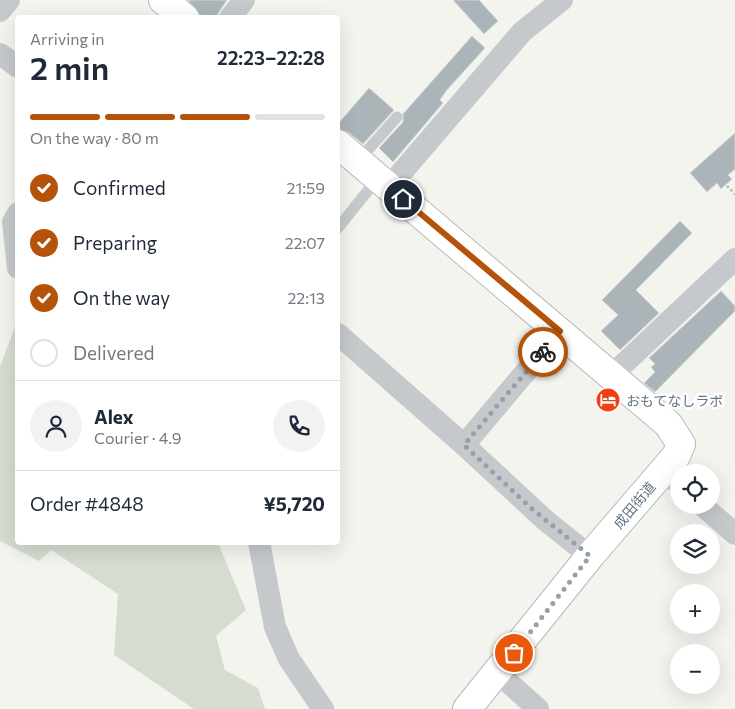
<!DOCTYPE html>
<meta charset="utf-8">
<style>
:root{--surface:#fff;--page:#f2f2f3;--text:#1f2937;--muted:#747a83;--line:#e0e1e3;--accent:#b45309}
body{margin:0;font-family:Commissioner,"Noto Sans JP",sans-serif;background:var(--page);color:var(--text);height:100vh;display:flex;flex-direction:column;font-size:19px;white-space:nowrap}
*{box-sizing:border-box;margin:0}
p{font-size:16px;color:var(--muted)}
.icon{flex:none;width:28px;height:28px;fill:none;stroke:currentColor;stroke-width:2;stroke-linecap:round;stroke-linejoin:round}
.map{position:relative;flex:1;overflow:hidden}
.panel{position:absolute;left:15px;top:15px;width:325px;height:530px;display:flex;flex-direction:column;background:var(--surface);border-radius:5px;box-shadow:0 5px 20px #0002}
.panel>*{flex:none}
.buttons{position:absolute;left:670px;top:464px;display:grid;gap:10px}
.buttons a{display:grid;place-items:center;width:50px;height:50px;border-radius:50%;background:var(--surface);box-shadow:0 5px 20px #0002;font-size:25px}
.pin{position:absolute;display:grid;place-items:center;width:42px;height:42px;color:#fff;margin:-21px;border:2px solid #fff;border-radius:50%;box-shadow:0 1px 5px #0007}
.courier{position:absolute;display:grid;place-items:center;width:50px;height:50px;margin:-25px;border:4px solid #b45309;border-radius:50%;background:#fff;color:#222;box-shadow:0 1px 6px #0007}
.overview em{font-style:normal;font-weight:600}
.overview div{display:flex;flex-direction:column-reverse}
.overview{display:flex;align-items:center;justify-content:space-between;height:85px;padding:0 15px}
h1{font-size:32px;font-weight:600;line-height:38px}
.bar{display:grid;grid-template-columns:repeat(4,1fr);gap:8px 5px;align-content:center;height:60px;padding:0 15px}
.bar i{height:6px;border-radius:4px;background:var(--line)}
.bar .selected{background:var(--accent)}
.bar p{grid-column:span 4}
.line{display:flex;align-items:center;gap:12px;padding:0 15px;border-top:1px solid var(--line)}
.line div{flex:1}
.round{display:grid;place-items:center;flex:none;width:52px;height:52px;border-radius:26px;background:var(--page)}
ol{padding:0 15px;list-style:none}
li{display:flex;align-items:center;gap:15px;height:55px}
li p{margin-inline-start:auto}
li .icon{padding:5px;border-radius:50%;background:var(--accent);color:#fff;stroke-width:4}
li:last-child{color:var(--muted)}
li i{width:28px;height:28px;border:2px solid var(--line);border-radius:50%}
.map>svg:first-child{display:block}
.green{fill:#d5dcd0}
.building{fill:#abb4b9;stroke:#d5d5d2}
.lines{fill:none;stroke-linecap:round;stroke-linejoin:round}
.secondary-casing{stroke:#b5bbbf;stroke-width:30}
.path{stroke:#bcbfc1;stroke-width:3;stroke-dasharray:2.5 2.5;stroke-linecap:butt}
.lane{stroke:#c6c9cc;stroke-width:11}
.street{stroke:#c6c9cc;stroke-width:22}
.secondary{stroke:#fff;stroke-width:28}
.done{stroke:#94a1a9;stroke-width:5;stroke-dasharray:0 9}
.route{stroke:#b45309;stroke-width:6}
.labels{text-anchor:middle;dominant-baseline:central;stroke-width:5;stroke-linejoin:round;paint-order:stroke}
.poi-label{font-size:14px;fill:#607584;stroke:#fff;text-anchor:start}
.street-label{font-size:14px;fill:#607584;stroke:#fff}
</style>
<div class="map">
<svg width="735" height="709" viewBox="0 0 735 709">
<rect width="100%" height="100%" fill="#f4f4ef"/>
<path class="green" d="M17 321 18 542 218 543 246 610 216 636 225 670 258 688 265 709H194L114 655 118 594 51 550 39 561 0 541V367Z"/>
<path class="building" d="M188 0H227L215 18H203Z
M453 0H479L498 21 484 34Z
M472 36 485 48 446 91 440 100 443 103 393 162 379 148 403 122V114Z
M369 88 394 110 363 144 348 132 338 129V124Z
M735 133V169L728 175 732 179 721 189 717 183 707 192 690 173Z
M680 221 692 233 636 290 659 313 620 350 601 331 618 315 602 300Z
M721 291 735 306V311L655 392 644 383 655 372 651 367 655 364 649 358Z"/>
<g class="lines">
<defs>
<path id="secondary" d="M163 0 185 18
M338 144 668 424 681 444 676 456 590 556 467 709"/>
</defs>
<use href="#secondary" class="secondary-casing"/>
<path class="path" d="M727 186 735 194"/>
<path class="lane" d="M358 161 397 117
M338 228 378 178"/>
<path class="street" d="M0 11 9 0
M230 18 244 0
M0 54 18 67
M389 187 522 32 562 0
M18 213 13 222 18 268
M338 334 464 445 545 520 590 556
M612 375 735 259
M464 445 560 331
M664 470 679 484
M702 505 735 534
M259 542 275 627 289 659 323 709
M498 673 538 709"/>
<use href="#secondary" class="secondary"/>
</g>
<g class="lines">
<path class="done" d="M514 653 590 556 531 508 464 445 543 352"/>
<path class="route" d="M403 199 560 331 543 352"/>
</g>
<defs>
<symbol id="hotel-disc" viewBox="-11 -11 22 22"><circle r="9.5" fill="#f33e10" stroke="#fff"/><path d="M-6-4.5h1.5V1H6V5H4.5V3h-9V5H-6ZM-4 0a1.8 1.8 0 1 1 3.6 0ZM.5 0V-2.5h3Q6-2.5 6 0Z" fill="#fff"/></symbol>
</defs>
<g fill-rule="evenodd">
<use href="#hotel-disc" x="594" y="386" width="28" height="28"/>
</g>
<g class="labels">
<g class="poi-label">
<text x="626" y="400">おもてなしラボ</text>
</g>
<g class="street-label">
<text transform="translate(634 505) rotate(-50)">成田街道</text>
</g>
</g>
</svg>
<div class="buttons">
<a><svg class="icon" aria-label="locate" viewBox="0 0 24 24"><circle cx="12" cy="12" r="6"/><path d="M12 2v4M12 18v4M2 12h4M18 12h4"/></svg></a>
<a><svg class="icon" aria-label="layers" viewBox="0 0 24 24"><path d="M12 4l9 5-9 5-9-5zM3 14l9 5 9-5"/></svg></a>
<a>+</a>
<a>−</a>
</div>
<div class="pin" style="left:514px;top:653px;background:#ea580c"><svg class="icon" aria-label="bag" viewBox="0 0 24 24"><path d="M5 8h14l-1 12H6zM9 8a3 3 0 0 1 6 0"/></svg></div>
<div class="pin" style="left:403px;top:199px;background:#1f2937"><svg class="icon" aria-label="home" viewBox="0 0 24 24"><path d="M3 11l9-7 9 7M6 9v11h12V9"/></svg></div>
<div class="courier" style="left:543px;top:352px"><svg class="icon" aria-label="bike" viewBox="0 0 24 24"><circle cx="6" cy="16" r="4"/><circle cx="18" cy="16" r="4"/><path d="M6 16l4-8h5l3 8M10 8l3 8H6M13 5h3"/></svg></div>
<section class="panel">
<div class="overview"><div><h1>2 min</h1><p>Arriving in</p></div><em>22:23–22:28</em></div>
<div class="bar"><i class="selected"></i><i class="selected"></i><i class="selected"></i><i></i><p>On the way · 80 m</p></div>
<ol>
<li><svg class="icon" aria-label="check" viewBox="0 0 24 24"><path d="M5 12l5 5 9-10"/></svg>Confirmed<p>21:59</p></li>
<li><svg class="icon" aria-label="check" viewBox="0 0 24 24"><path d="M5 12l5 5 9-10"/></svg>Preparing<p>22:07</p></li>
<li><svg class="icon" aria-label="check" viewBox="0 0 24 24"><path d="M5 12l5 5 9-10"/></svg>On the way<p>22:13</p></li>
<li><i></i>Delivered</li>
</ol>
<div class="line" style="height:90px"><a class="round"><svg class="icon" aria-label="person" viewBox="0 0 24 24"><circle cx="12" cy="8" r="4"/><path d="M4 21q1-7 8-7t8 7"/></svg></a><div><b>Alex</b><p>Courier · 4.9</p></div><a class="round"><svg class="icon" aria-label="phone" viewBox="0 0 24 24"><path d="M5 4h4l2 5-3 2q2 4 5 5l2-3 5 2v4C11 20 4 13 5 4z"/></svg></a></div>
<div class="line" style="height:65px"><div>Order #4848</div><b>¥5,720</b></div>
</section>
</div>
